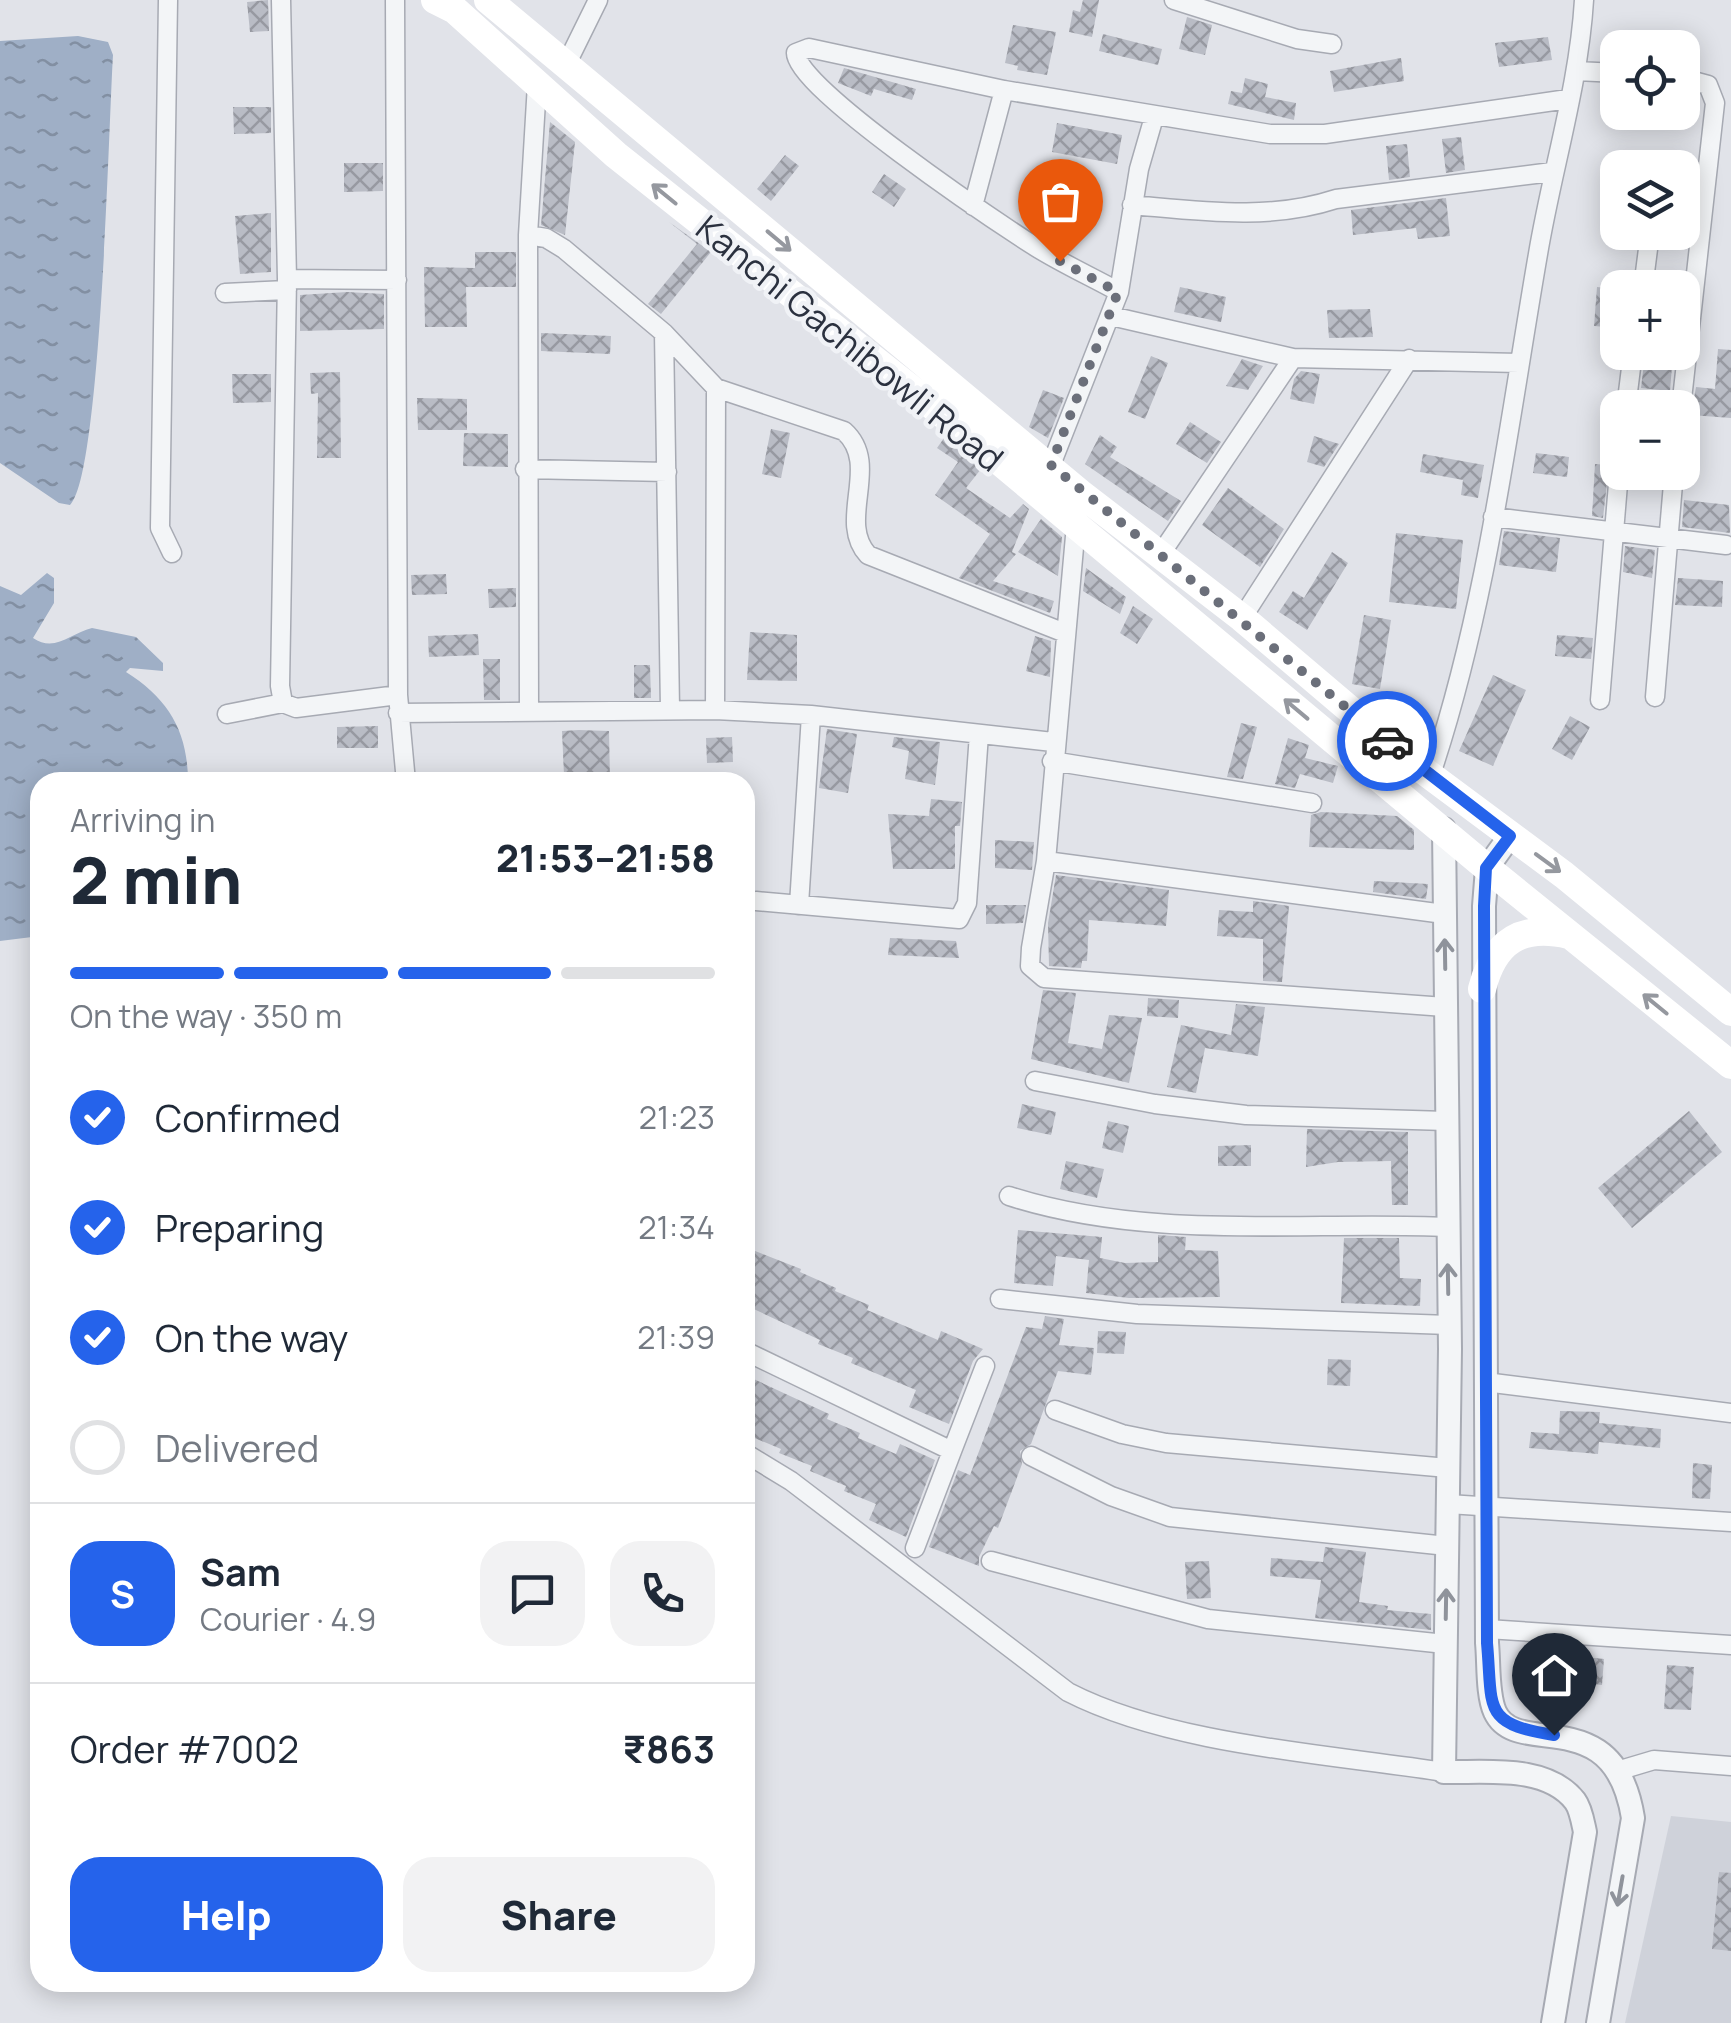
<!DOCTYPE html>
<meta charset="utf-8">
<style>
:root{--surface:#fff;--page:#f2f2f3;--text:#1f2937;--muted:#747a83;--line:#e0e1e3;--accent:#2563eb}
body{margin:0;font-family:Manrope,sans-serif;background:var(--page);color:var(--text);height:100vh;display:flex;flex-direction:column;font-size:38px;white-space:nowrap}
*{box-sizing:border-box;margin:0}
p{font-size:32px;color:var(--muted)}
.icon{flex:none;width:55px;height:55px;fill:none;stroke:currentColor;stroke-width:2;stroke-linecap:round;stroke-linejoin:round}
.map{position:relative;flex:1;overflow:hidden}
.drawer{position:absolute;left:30px;top:772px;width:725px;height:1220px;display:flex;flex-direction:column;background:var(--surface);border-radius:30px;box-shadow:0 5px 25px #0003}
.drawer>*{flex:none}
.controls{position:absolute;left:1600px;top:30px;display:grid;gap:20px}
.controls a{display:grid;place-items:center;width:100px;height:100px;border-radius:20px;background:var(--surface);box-shadow:0 5px 25px #0003;font-size:50px}
.pin{position:absolute;display:grid;place-items:center;width:85px;height:85px;color:#fff;margin:-102px -42px;border-radius:50% 50% 50% 0;rotate:-45deg;box-shadow:0 0 10px #0007}
.pin .icon{rotate:45deg}
.courier{position:absolute;display:grid;place-items:center;width:100px;height:100px;margin:-50px;border:8px solid #2563eb;border-radius:50%;background:#fff;color:#222;box-shadow:0 2px 12px #0007}
.overview em{font-style:normal;font-weight:800}
.overview div{display:flex;flex-direction:column-reverse}
.overview{display:flex;align-items:center;justify-content:space-between;height:170px;padding:0 40px}
h1{font-size:65px;font-weight:800;line-height:75px}
.bar{display:grid;grid-template-columns:repeat(4,1fr);gap:15px 10px;align-content:center;height:120px;padding:0 40px}
.bar i{height:12px;border-radius:8px;background:var(--line)}
.bar .selected{background:var(--accent)}
.bar p{grid-column:span 4}
.line{display:flex;align-items:center;gap:25px;padding:0 40px;border-top:2px solid var(--line)}
.line div{flex:1}
.round{display:grid;place-items:center;flex:none;width:105px;height:105px;border-radius:30px;background:var(--page)}
ol{padding:0 40px;list-style:none}
li{display:flex;align-items:center;gap:30px;height:110px}
li p{margin-inline-start:auto}
li .icon{padding:10px;border-radius:50%;background:var(--accent);color:#fff;stroke-width:4}
li:last-child{color:var(--muted)}
li i{width:55px;height:55px;border:5px solid var(--line);border-radius:50%}
.action{display:flex;gap:20px;margin-top:auto;padding:20px 40px}
.action a{flex:1;height:115px;border-radius:30px;background:var(--accent);color:#fff;font-size:40px;font-weight:800;line-height:115px;text-align:center}
.action a+a{background:var(--page);color:var(--text)}
.map>svg:first-child{display:block}
.built{fill:#cfd2da}
.water{fill:url(#water-ripples)}
.building{fill:url(#building-cross-hatch)}
.lines{fill:none;stroke-linecap:round;stroke-linejoin:round}
.minor-casing{stroke:#a7aab3;stroke-width:21}
.tertiary-casing{stroke:#a7aab3;stroke-width:26}
.minor{stroke:#f3f5f7;stroke-width:18}
.tertiary{stroke:#f3f5f7;stroke-width:22}
.secondary{stroke:#fff;stroke-width:28}
.oneway{stroke:#95989f}
.oneway2{stroke:#8f939b}
.done{stroke:#6b6f7a;stroke-width:10;stroke-dasharray:0 18}
.route{stroke:#2563eb;stroke-width:12}
.labels{text-anchor:middle;dominant-baseline:central;stroke-width:9;stroke-linejoin:round;paint-order:stroke}
.street-label{font-size:35px;fill:#2b313f;stroke:#f0f2f6}
</style>
<div class="map">
<svg width="1731" height="2023" viewBox="0 0 1731 2023">
<defs>
<pattern id="water-ripples" width="26" height="14" patternUnits="userSpaceOnUse" patternTransform="scale(2.5)"><rect width="26" height="14" fill="#9fafc6"/><path d="M2 4q2-2 4 0t4 0M15 11q2-2 4 0t4 0" fill="none" stroke="#828fa2"/></pattern>
<pattern id="building-cross-hatch" width="8" height="8" patternUnits="userSpaceOnUse" patternTransform="scale(2.5)"><rect width="8" height="8" fill="#b9bcc5"/><path d="M0 0l8 8M0 8l8-8" fill="none" stroke="#9799a1"/></pattern>
</defs>
<rect width="100%" height="100%" fill="#e1e3e9"/>
<path class="built" d="M1671 1816 1731 1822V2023H1625Z"/>
<path class="water" d="M78 36 108 42 113 55C109 119 101 477 70 505L59 503 0 463V41Z
M47 573 54 578V603L33 638C55 653 71 633 92 628L136 637 163 663V671L130 668 126 672C169 699 188 732 188 782H40V936L0 941V586L21 595Z"/>
<path class="building" d="M268 0 269 31 250 32 247 2Z
M1083 0H1099L1092 37 1069 32 1073 10 1080 12Z
M1187 17 1212 25 1205 55 1179 49Z
M1013 25 1056 32 1047 75 1017 70 1018 66 1005 63Z
M1103 34 1162 49 1158 65 1099 51Z
M1548 37 1552 60 1499 67 1495 43Z
M1401 58 1404 81 1334 92 1330 71Z
M844 68 916 89 912 100 874 89 871 96 838 83Z
M1245 78 1268 84 1265 97 1296 103 1294 120 1228 104 1231 91 1242 93Z
M233 107H271V133L234 134Z
M550 122 575 142 565 235 541 225Z
M1057 123 1122 135 1117 164 1052 152Z
M1461 137 1465 170 1446 173 1442 139Z
M1407 144 1410 177 1389 180 1386 146Z
M785 155 799 166 771 201 757 189Z
M344 163H383V191L344 192Z
M884 174 906 189 894 207 872 192Z
M1042 186 1064 188 1061 220 1039 219Z
M1446 198 1450 236 1418 239 1416 228 1353 235 1351 210Z
M271 213V272L240 274 235 216Z
M669 222 711 252 661 314 648 304 697 244Z
M475 252H516V287H466L467 327H425L424 267 475 268Z
M1180 287 1226 297 1221 322 1174 312Z
M1597 287 1618 289V328L1594 326Z
M347 292 384 294V329L300 331V295Z
M1370 309 1373 337 1329 338 1327 310Z
M541 333 611 336 610 354 541 351Z
M1718 349 1731 350V418L1691 415 1696 387 1715 389Z
M1151 356 1168 363 1145 419 1128 412Z
M1242 359 1263 366 1248 390 1226 386Z
M1644 363 1672 366 1670 391 1641 388Z
M1301 371 1320 374 1314 404 1290 399 1294 379Z
M340 372 341 458H317L318 393 311 394 310 373Z
M232 374H271V402L233 403Z
M1043 390 1064 398 1048 438 1029 427Z
M417 398 467 399V430H418Z
M1190 422 1221 442 1207 463 1176 444Z
M771 429 790 433 781 478 762 474Z
M464 433 508 434V467L463 466Z
M1100 435 1117 447 1110 457 1181 501 1168 521 1085 464Z
M1314 436 1339 444 1324 467 1307 462Z
M944 438 981 469 966 488 1010 518 1023 504 1029 509 1012 552 1016 554 993 581 1054 601 1050 613 959 578 990 534 935 495 958 462 937 448Z
M1536 453 1569 457 1567 477 1533 473Z
M1423 454 1484 465 1478 498 1461 495 1463 480 1420 472Z
M1595 464 1609 465 1603 518 1592 516Z
M1228 488 1284 529 1260 567 1202 525Z
M1684 500 1729 505 1730 533 1682 527Z
M1041 519 1062 537 1058 576 1018 552Z
M1504 531 1560 538 1556 572 1499 565Z
M1396 533 1463 540 1456 609 1389 602Z
M1625 546 1655 550 1652 578 1623 572Z
M1332 552 1348 563 1307 630 1279 612 1293 591 1304 598Z
M1086 568 1126 597 1120 614 1083 591Z
M446 574 447 594 412 595 411 575Z
M1678 578 1723 581 1722 607 1675 605Z
M516 588V607L489 608 488 589Z
M1133 606 1153 619 1137 644 1120 633Z
M1364 615 1391 620 1380 689 1352 684Z
M750 632 797 635V681L747 680Z
M478 634 479 655 429 657 428 636Z
M1557 635 1593 638 1591 659 1555 656Z
M1035 636 1051 641 1050 677 1026 671Z
M483 659H500V700H484Z
M634 665H650L651 698H634Z
M1493 675 1526 690 1493 766 1459 751Z
M1570 716 1590 727 1572 760 1552 749Z
M1241 723 1257 727 1243 779 1227 777Z
M378 726V748H337V727Z
M827 729 857 734 848 793 819 788Z
M579 730 609 731 610 779 564 775 562 731Z
M732 737 733 762 707 763 706 738Z
M894 737 940 742 935 785 905 779 909 751 892 747Z
M1288 738 1309 745 1305 758 1338 766 1333 783 1300 774 1295 788 1275 784Z
M931 799 962 802 960 826H955V869H893L888 814 929 816Z
M1321 812 1397 816 1414 830V850L1309 847 1311 815Z
M995 840 1034 842 1032 870 995 868Z
M1056 875 1169 890 1166 926 1089 920 1087 961H1082L1081 968 1049 966 1048 923Z
M1374 881 1428 884 1426 899 1373 892Z
M1253 901 1289 906 1282 982 1263 981V939L1217 936 1219 910 1253 912Z
M986 905H1026L1023 923 986 924Z
M890 938 956 941 959 958 888 955Z
M1043 990 1076 993 1068 1043 1102 1049 1109 1015 1142 1018 1129 1083 1031 1059Z
M1148 998 1179 1000 1178 1018 1147 1016Z
M1236 1004 1265 1007 1258 1056 1205 1048 1196 1093 1167 1087 1181 1025 1231 1035Z
M1022 1104 1056 1112 1051 1135 1017 1128Z
M1689 1111 1722 1152 1632 1228 1598 1188Z
M1108 1121 1129 1126 1123 1153 1102 1148Z
M1307 1129 1408 1132V1205H1392L1391 1161 1338 1162 1306 1167Z
M1251 1145V1166H1218V1146Z
M1066 1161 1104 1169 1097 1198 1060 1189Z
M1018 1230 1102 1237 1100 1258 1125 1263 1158 1262V1235L1186 1237 1185 1250 1218 1251 1220 1297 1129 1298 1086 1293 1089 1260 1056 1256 1053 1286 1014 1283Z
M1344 1238H1399L1400 1278 1421 1279 1420 1306 1341 1303Z
M745 1247 801 1269 800 1272 836 1288 835 1291 869 1305 867 1310 938 1340 941 1331 983 1349 973 1361 949 1424 909 1407 916 1390 851 1363 853 1358 818 1344 820 1340 745 1305Z
M1045 1316 1064 1319 1059 1345 1094 1348 1091 1375 1058 1371 1031 1444 1020 1451 1022 1464 998 1528 994 1526 979 1557V1566L929 1547 958 1470 970 1475 1026 1327 1042 1329Z
M1098 1331 1126 1332 1124 1354 1097 1353Z
M1328 1359 1351 1360 1350 1386 1327 1385Z
M745 1375 829 1414 827 1419 860 1433 858 1438 896 1454 900 1444 935 1460 906 1537 869 1520 876 1504 844 1491 846 1486 810 1471 812 1466 779 1453 781 1449 745 1434Z
M1560 1411 1600 1412 1599 1423 1661 1429 1660 1448 1599 1442 1598 1454 1529 1448 1531 1432 1559 1434Z
M1693 1463 1712 1465 1710 1499 1692 1498Z
M1325 1547 1366 1552 1359 1602 1388 1606 1387 1610 1431 1614V1630L1315 1618 1321 1580 1270 1576 1271 1558 1323 1562Z
M1209 1561 1211 1598 1187 1599 1185 1562Z
M1576 1656 1604 1659 1602 1685 1574 1682Z
M1667 1665 1694 1667 1691 1710 1664 1709Z
M1719 1872 1731 1873V1951L1712 1949Z"/>
<g class="lines">
<defs>
<path id="minor" d="M168 0 160 528 172 553
M281 0 287 279 280 686 283 703
M395 0 398 695 406 782
M1174 0 1297 39 1332 44
M566 65 598 0
M1576 71 1618 73
M1132 205C1201 211 1269 221 1336 199L1552 172
M973 206 1004 90
M528 235 546 238 564 249 664 333 716 388 844 431C882 465 836 520 868 555L1065 633
M287 279 397 280
M1643 288 1648 249
M1119 292C1090 276 1059 262 1031 244 994 220 795 87 796 53L809 48 1004 90 1270 134H1325L1568 99
M225 293 287 290
M1111 316 1293 358
M664 333 670 709
M1626 408 1633 352
M1681 408 1715 103 1708 85 1682 78
M1051 465 1119 292 1139 169 1154 117
M525 469 667 472
M1493 517 1726 545
M1076 525 1046 861 1031 948 1030 966 1044 978 1445 1007
M1160 555 1293 358 1519 363
M1242 618 1409 359
M1655 697 1674 472
M1600 700 1619 472
M715 710 716 388
M529 712 528 235 537 84
M398 713 715 710 811 715 1053 742
M227 714 283 703 296 708 398 695
M1052 761 1312 803
M1431 774C1487 607 1508 427 1538 254 1552 170 1579 85 1584 0
M1046 861 1444 914
M756 901 959 919 967 903 979 734
M799 905 811 715
M1035 1081 1155 1104 1246 1115 1446 1121
M1009 1196C1149 1241 1303 1221 1448 1227
M1000 1299 1137 1314 1449 1325
M745 1351 952 1451 915 1548
M1485 1382 1731 1413
M1055 1410 1122 1434 1166 1443 1448 1468
M952 1451 985 1366
M745 1453 791 1481 1068 1692C1171 1745 1328 1754 1444 1772
M1031 1456 1111 1496 1170 1517 1447 1546
M1448 1504 1731 1522
M991 1561 1208 1619 1445 1644
M1487 1629 1731 1645
M1617 1771 1654 1760 1731 1766"/>
<path id="tertiary" d="M1444 829 1450 1349 1444 1772C1485 1773 1546 1764 1575 1801 1581 1809 1583 1823 1585 1832L1553 2023
M1510 836 1487 868 1484 906 1487 1643C1489 1663 1487 1694 1495 1712 1517 1760 1614 1699 1633 1818L1598 2023"/>
</defs>
<use href="#minor" class="minor-casing"/>
<use href="#tertiary" class="tertiary-casing"/>
<use href="#minor" class="minor"/>
<use href="#tertiary" class="tertiary"/>
<path class="secondary" d="M435 0 455 10 616 155 939 411 1487 868 1731 1065
M488 0 1080 493 1242 618 1408 759 1564 875 1731 1012
M1482 989C1494 941 1521 924 1569 935"/>
</g>
<defs><path id="oneway-shaft" d="M-6 0H5M1.5-3L5.5 0L1.5 3" fill="none" stroke-width="1.6" stroke-linecap="round" stroke-linejoin="round" transform="scale(2.5)"/></defs>
<g class="oneway">
<use href="#oneway-shaft" transform="translate(664 194) rotate(-141)"/>
<use href="#oneway-shaft" transform="translate(779 241) rotate(40)"/>
<use href="#oneway-shaft" transform="translate(1296 709) rotate(-140)"/>
<use href="#oneway-shaft" transform="translate(1548 863) rotate(36)"/>
<use href="#oneway-shaft" transform="translate(1655 1004) rotate(-141)"/>
</g>
<g class="oneway2">
<use href="#oneway-shaft" transform="translate(1445 954) rotate(-91)"/>
<use href="#oneway-shaft" transform="translate(1448 1279) rotate(-91)"/>
<use href="#oneway-shaft" transform="translate(1446 1604) rotate(-89)"/>
<use href="#oneway-shaft" transform="translate(1620 1891) rotate(100)"/>
</g>
<g class="lines">
<path class="done" d="M1060 261 1118 292 1051 465 1387 741"/>
<path class="route" d="M1387 741 1510 836 1486 868 1484 906 1487 1643C1493 1708 1481 1724 1554 1735"/>
</g>
<g class="labels">
<g class="street-label">
<text transform="translate(850 343) rotate(39)">Kanchi Gachibowli Road</text>
</g>
</g>
</svg>
<div class="controls">
<a><svg class="icon" aria-label="locate" viewBox="0 0 24 24"><circle cx="12" cy="12" r="6"/><path d="M12 2v4M12 18v4M2 12h4M18 12h4"/></svg></a>
<a><svg class="icon" aria-label="layers" viewBox="0 0 24 24"><path d="M12 4l9 5-9 5-9-5zM3 14l9 5 9-5"/></svg></a>
<a>+</a>
<a>−</a>
</div>
<div class="pin" style="left:1060px;top:261px;background:#ea580c"><svg class="icon" aria-label="bag" viewBox="0 0 24 24"><path d="M5 8h14l-1 12H6zM9 8a3 3 0 0 1 6 0"/></svg></div>
<div class="pin" style="left:1554px;top:1735px;background:#1f2937"><svg class="icon" aria-label="home" viewBox="0 0 24 24"><path d="M3 11l9-7 9 7M6 9v11h12V9"/></svg></div>
<div class="courier" style="left:1387px;top:741px"><svg class="icon" aria-label="car" viewBox="0 0 24 24"><path d="M5 17H2v-5l4-1 3-4h7l3 4 3 1v5h-3M9 17h6M6 11h13"/><circle cx="7" cy="17" r="2"/><circle cx="17" cy="17" r="2"/></svg></div>
<section class="drawer">
<div class="overview"><div><h1>2 min</h1><p>Arriving in</p></div><em>21:53–21:58</em></div>
<div class="bar"><i class="selected"></i><i class="selected"></i><i class="selected"></i><i></i><p>On the way · 350 m</p></div>
<ol>
<li><svg class="icon" aria-label="check" viewBox="0 0 24 24"><path d="M5 12l5 5 9-10"/></svg>Confirmed<p>21:23</p></li>
<li><svg class="icon" aria-label="check" viewBox="0 0 24 24"><path d="M5 12l5 5 9-10"/></svg>Preparing<p>21:34</p></li>
<li><svg class="icon" aria-label="check" viewBox="0 0 24 24"><path d="M5 12l5 5 9-10"/></svg>On the way<p>21:39</p></li>
<li><i></i>Delivered</li>
</ol>
<div class="line" style="height:180px"><b class="round" style="background:var(--accent);color:#fff">S</b><div><b>Sam</b><p>Courier · 4.9</p></div><a class="round"><svg class="icon" aria-label="chat" viewBox="0 0 24 24"><path d="M4 5h16v11H9l-5 4z"/></svg></a><a class="round"><svg class="icon" aria-label="phone" viewBox="0 0 24 24"><path d="M5 4h4l2 5-3 2q2 4 5 5l2-3 5 2v4C11 20 4 13 5 4z"/></svg></a></div>
<div class="line" style="height:130px"><div>Order #7002</div><b>₹863</b></div>
<div class="action"><a>Help</a><a>Share</a></div>
</section>
</div>
